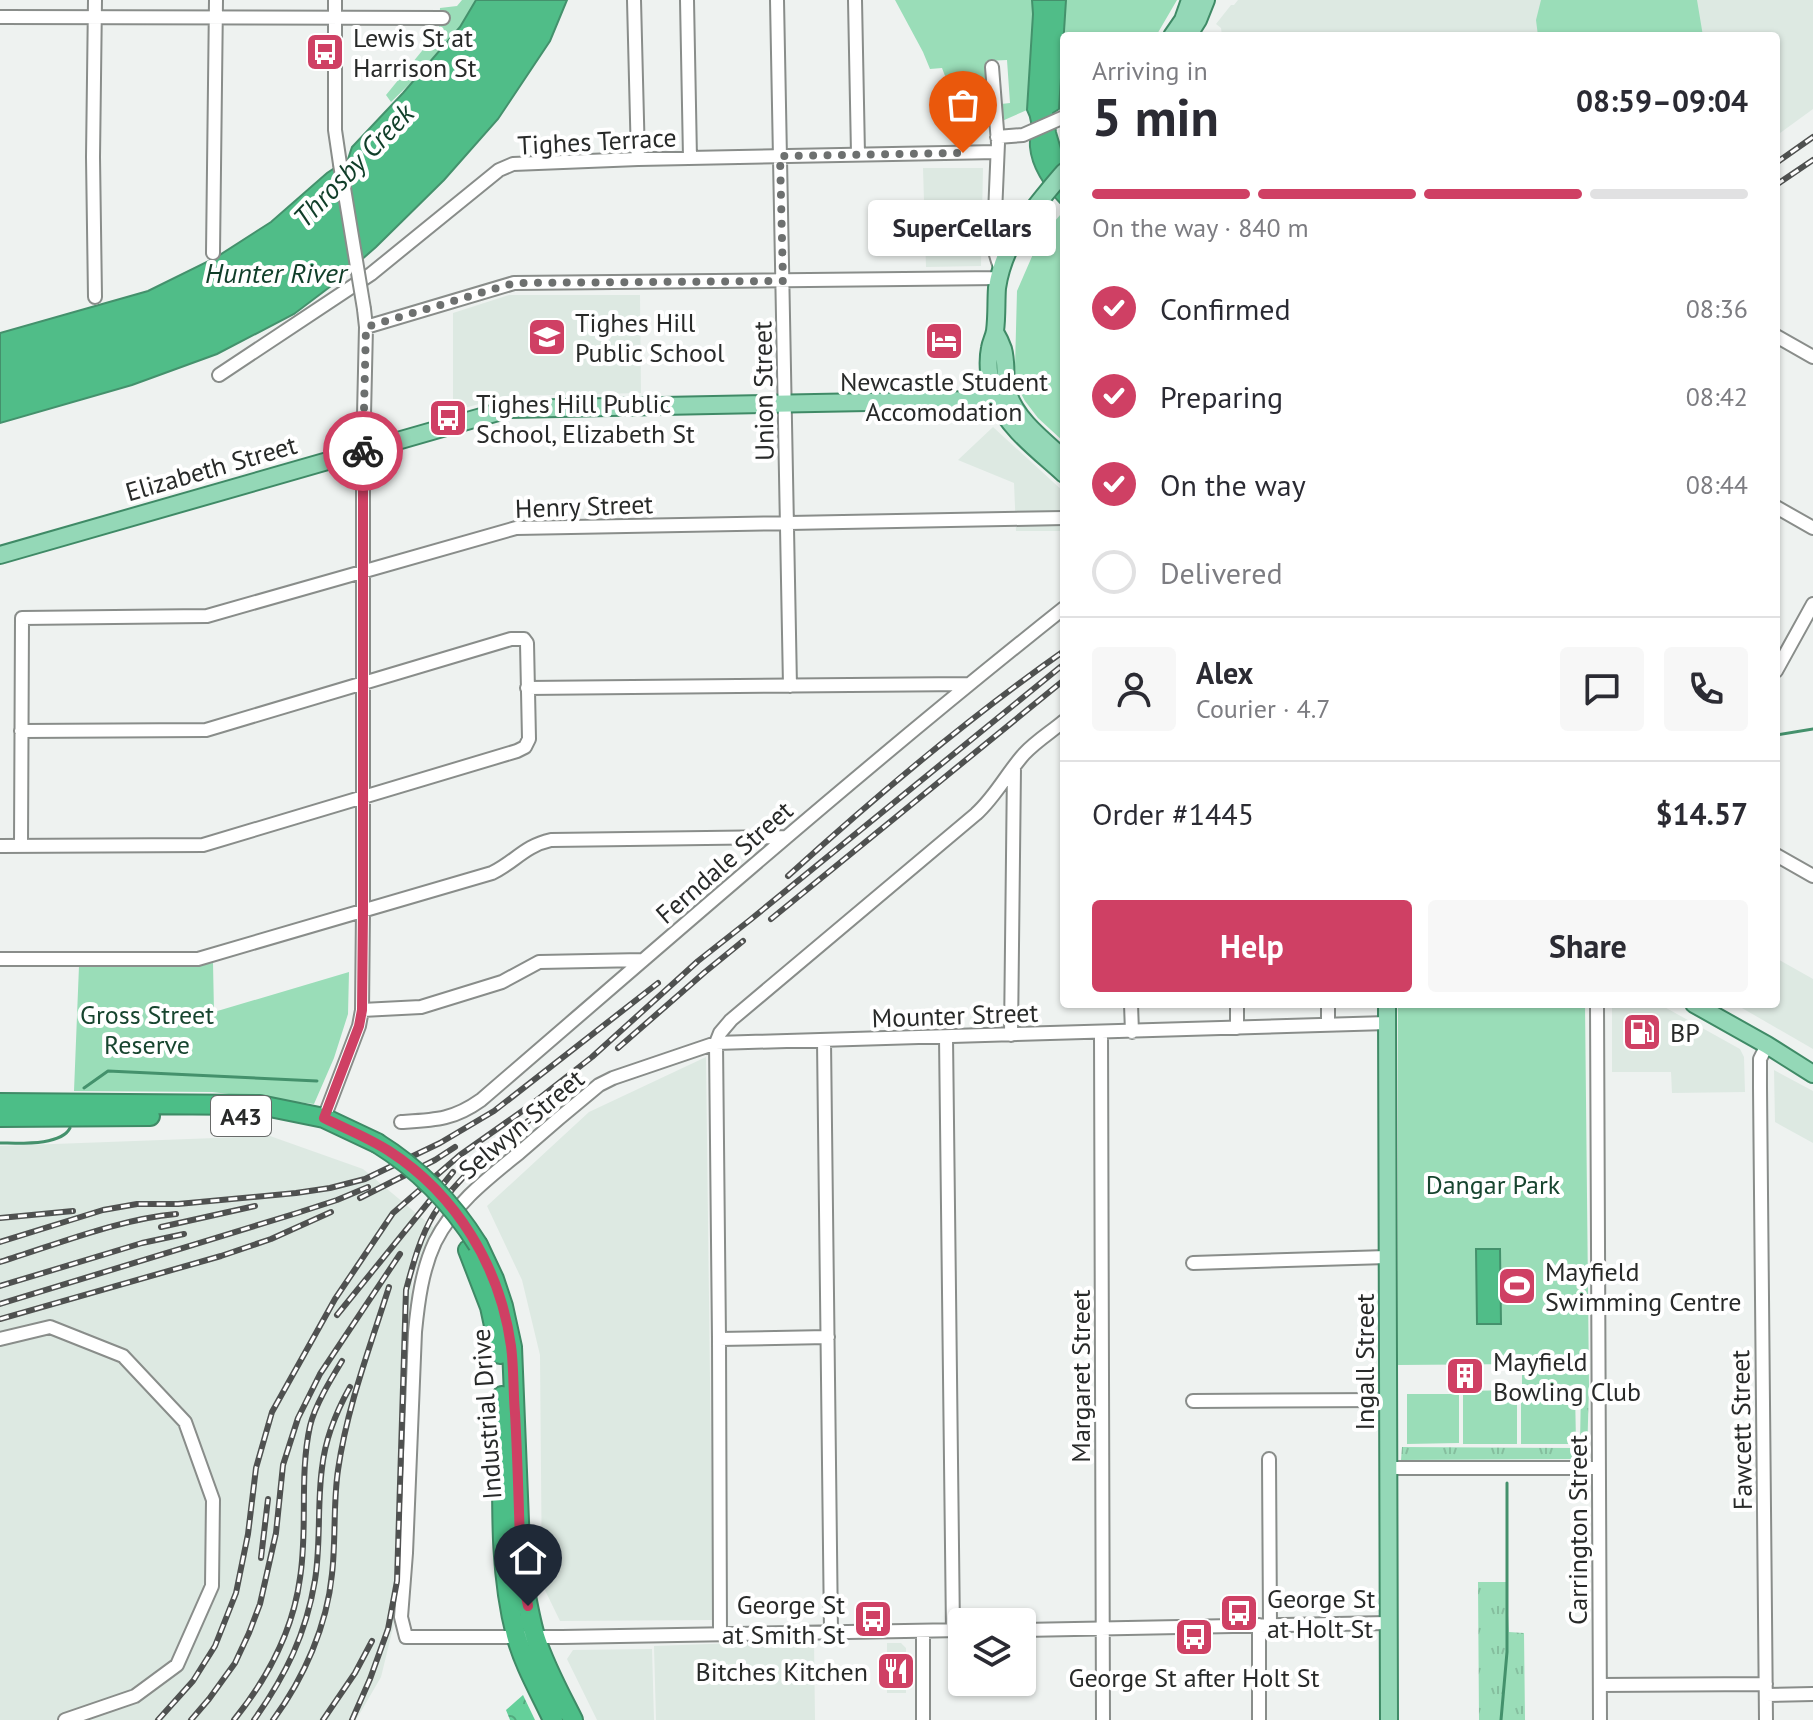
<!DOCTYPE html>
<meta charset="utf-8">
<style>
:root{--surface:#fff;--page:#f7f7f7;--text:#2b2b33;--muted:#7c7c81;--line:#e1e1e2;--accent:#cf4064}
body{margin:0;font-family:"PT Sans",sans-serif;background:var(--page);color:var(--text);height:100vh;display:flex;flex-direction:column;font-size:30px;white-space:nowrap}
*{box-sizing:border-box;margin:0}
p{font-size:26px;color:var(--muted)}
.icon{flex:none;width:44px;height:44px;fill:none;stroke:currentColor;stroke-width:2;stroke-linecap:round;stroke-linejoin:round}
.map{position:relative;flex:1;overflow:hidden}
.sheet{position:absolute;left:1060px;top:32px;width:720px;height:976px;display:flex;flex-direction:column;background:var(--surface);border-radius:8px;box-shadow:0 2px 6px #0004}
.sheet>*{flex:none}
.controls{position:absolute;left:948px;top:1608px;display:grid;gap:16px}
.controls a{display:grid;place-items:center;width:88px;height:88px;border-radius:8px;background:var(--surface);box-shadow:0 2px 6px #0004;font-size:40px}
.pin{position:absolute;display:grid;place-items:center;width:68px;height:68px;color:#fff;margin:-82px -34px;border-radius:50% 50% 50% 0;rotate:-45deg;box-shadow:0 0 8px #0007}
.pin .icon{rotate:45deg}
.courier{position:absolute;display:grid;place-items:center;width:80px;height:80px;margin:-40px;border:6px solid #cf4064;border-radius:50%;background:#fff;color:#222;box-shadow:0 2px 10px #0007}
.bubble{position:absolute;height:56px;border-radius:8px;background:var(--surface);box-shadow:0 2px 6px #0004;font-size:26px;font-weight:700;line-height:56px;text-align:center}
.summary em{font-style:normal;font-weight:700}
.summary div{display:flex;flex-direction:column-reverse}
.summary{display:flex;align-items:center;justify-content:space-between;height:136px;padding:0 32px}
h1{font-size:52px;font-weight:700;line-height:60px}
.bar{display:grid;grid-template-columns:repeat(4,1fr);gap:12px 8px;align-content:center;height:96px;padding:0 32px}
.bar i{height:10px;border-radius:6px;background:var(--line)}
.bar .active{background:var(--accent)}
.bar p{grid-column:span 4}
.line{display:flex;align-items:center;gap:20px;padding:0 32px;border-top:2px solid var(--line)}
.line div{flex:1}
.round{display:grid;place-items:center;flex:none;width:84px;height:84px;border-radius:8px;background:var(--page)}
ol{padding:0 32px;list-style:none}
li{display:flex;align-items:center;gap:24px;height:88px}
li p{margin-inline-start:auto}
li .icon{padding:8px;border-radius:50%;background:var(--accent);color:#fff;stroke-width:4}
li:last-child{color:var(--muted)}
li i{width:44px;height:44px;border:4px solid var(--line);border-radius:50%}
.cta{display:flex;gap:16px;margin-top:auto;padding:16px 32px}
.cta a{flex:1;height:92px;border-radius:8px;background:var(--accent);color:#fff;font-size:32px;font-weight:700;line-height:92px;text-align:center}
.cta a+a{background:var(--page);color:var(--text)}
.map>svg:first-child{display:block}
.built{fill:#dde9e2}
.grass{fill:url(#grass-tufts)}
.forest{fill:url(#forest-crowns)}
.green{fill:#9addb8}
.water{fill:#50bd88;stroke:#44916c;stroke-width:2}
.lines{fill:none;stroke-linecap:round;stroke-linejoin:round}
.stream{stroke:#44916c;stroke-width:3}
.minor-casing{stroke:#898d8a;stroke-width:16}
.major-casing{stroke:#3f8a66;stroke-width:20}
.highway-casing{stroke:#3f8a66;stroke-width:22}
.minor{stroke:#fff;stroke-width:12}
.major{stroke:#94d8b7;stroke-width:16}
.highway{stroke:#4cbe87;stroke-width:18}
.rail-casing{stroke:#4f5150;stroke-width:6}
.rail{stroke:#fff;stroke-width:3;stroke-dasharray:9;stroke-linecap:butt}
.minor-bridge-casing{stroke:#898d8a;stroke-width:16;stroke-linecap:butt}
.highway-bridge-casing{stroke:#3f8a66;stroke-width:22;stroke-linecap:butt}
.minor-bridge{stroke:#fff;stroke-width:12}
.highway-bridge{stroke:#4cbe87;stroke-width:18}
.done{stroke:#6d706f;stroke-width:8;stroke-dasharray:0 14.4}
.route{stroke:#cf4064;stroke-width:10}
.labels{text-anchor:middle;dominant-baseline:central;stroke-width:8;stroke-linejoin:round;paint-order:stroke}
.shield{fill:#fff;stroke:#686a69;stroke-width:2}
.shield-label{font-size:24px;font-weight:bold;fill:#282a29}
.poi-label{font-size:26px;fill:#282a29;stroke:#fff;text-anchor:start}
.street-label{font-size:26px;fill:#282a29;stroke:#fff}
.park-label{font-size:26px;fill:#17452f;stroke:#fff}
.water-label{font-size:28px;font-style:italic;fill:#103e29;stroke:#fff}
</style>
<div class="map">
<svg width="1813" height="1720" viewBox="0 0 1813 1720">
<defs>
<pattern id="grass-tufts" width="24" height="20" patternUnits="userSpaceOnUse" patternTransform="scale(2)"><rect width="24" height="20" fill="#9addb8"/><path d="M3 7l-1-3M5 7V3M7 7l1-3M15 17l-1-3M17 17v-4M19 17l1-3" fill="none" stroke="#85be9e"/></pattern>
<pattern id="forest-crowns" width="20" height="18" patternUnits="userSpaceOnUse" patternTransform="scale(2)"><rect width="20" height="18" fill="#64d09a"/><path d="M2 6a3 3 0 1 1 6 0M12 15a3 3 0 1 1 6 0" fill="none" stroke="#52a97e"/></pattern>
</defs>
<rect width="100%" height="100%" fill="#eef2f0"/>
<path class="built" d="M1238 0H1813V109L1776 136V36H1222L1221 28 1216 24 1231 5H1234Z
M923 168H983L981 266 926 267Z
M509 295H640L641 393 509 396 453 411V313Z
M993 427 1064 492V531H1016L1014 483 958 460Z
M1776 958 1813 979V1049L1735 1004H1776Z
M1612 1004H1659L1740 1049 1744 1057 1745 1092 1672 1093 1671 1072H1612Z
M706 1057 713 1620 560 1621 542 1584 540 1355 522 1280 487 1206 589 1112Z
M1774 1070 1813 1091V1143L1775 1122Z
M270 1136 363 1169 434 1228 412 1278 409 1446 401 1595 381 1677 356 1720H0V1146Z
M814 1640 815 1720H656L654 1646Z
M887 1643H901L906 1648V1693H887Z
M652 1649 654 1720H597L567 1659 573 1650Z"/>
<path class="grass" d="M1581 1386H1589L1587 1457 1583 1459 1401 1460 1402 1447 1576 1448 1580 1445Z
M1478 1582H1506L1509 1632 1524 1633 1525 1720H1479Z"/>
<path class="forest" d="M523 1695 535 1720H510L506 1710Z"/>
<path class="green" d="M462 0H477L453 40 447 41 434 60 391 102 386 95 439 30 440 8 457 6Z
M895 0H1032L1033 14 1027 110 1002 121 1001 104 1010 103 1007 60 986 61 984 96 950 89 942 68 930 69 923 52Z
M1066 0H1177L1156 36H1064V94L1060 95Z
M1541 0H1697L1703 36H1538L1536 20Z
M1061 214 1064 217V442L1038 418 1025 401 1017 386 1015 367 1017 291 1040 238Z
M213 963 214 1012 349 972 348 1014 334 1058 314 1104 212 1092 74 1091 79 966H192Z
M1398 1004H1585L1589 1386 1522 1385V1364L1398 1365Z
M1517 1390V1444H1463V1391Z
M1575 1390 1576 1444H1521V1391Z
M1407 1394H1459V1443L1407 1444Z"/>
<path class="water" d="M476 0H567L550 41 498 119 444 180 376 247 335 283 294 314 217 354 132 385 0 423V333L148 291 215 258 271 222 327 173 348 159 352 147 403 93 460 27Z
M1032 0H1066L1059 109 1053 113 1056 132 1064 159V207C1048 191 1032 171 1030 147 1029 132 1035 125 1027 110L1033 14Z
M1476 1249H1500L1501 1324H1477Z"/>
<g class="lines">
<path class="stream" d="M1776 735 1813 729
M84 1088 108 1071 317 1081
M0 1143C19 1143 61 1146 70 1128
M1501 1720 1507 1652V1483"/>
<defs>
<path id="minor" d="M335 0V130L340 164
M634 0 638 159
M687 0 690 158
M777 0 790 686
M855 0 858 154
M0 17 443 18
M992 67 998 143 995 214C989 234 994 251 1001 270
M997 137 1023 135 1064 117
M213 253 216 0
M95 297 93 157 95 0
M366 327 514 283 999 278
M1776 336 1813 357
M219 375 371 274 499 170 513 164 638 159 997 152
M1776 507 1813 528
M1776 671 1813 604
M527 688 968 684
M0 846 203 845 517 751 525 747 529 739 527 643 524 639H511L206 730 21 731
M21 846 22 618 207 616 516 528 1064 518
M1776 855 1813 876
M0 959H198L492 873C515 862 524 846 551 840L786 837
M1131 1004 1132 1032
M1328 1004V1025
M1597 1004 1600 1720
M362 1010 421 1007 502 982 539 962 643 960
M1237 1028V1004
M1101 1033 1103 1720
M1011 1035 1014 767
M946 1037 953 1631
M824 1041 831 1632
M324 1118 359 1026 362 1010 363 911V459L366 327 364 309
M401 1122C435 1120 453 1120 481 1100 674 934 865 766 1064 608
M1193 1263 1387 1257
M0 1339 50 1327 123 1356 185 1422 213 1500 212 1586 177 1665 135 1696 65 1720
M719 1339 828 1337
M1193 1401 1388 1400
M1269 1459 1270 1625
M1388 1468H1598
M1259 1625V1720
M962 1630 562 1637H406L401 1617 406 1553 415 1332C418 1301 422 1270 435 1242 454 1204 487 1179 519 1153 545 1130 572 1107 599 1085L613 1078 716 1043 1387 1023
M1022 1630 1388 1623
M923 1631V1720
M720 1634 719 1339 716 1043 720 1033 731 1020 976 814C996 796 1007 773 1024 754 1036 741 1051 732 1064 721
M1600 1685 1766 1684
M1766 1695 1813 1694
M1766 1720 1760 1087V1059L1767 1045"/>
<path id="major" d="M1172 36 1183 20 1190 0
M1188 36 1198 20 1206 0
M1064 172C1034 207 1004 241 997 288 996 302 997 316 995 331 994 337 991 342 990 348 987 363 989 383 995 397 1008 429 1039 451 1064 474
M995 332C998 337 1001 343 1003 349 1007 363 1004 379 1008 393 1016 419 1042 439 1061 456
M0 555 509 409 974 400 1007 391
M1387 1004 1389 1720
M1694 1004 1767 1045 1813 1074"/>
<path id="highway" d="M0 1103 260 1105 324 1118 377 1143
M0 1117 150 1116
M478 1245 494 1279 503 1306 512 1347 521 1571C526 1593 529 1617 536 1639 545 1667 560 1694 573 1720
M468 1250 490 1307 500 1354
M502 1396C504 1475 496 1558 516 1635 524 1665 540 1692 553 1720"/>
</defs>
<use href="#minor" class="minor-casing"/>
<use href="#major" class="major-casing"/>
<use href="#highway" class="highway-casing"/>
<use href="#minor" class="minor"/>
<use href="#major" class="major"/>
<use href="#highway" class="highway"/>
<defs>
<path id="rail" d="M1776 163 1813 137
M1776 185 1813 160
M788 876C876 796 967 719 1064 651
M771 919 1064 680
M618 1048 705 972 743 941
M360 1198 435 1160 455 1147
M0 1218 73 1211
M161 1227 255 1206
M0 1242 103 1210 137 1204H178L296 1193 330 1188 365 1179 440 1143 494 1111 658 983
M0 1262C55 1245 119 1219 176 1214
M0 1286 142 1243 184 1234
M0 1304 297 1213 337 1200 368 1187
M337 1315 453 1172
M0 1319 221 1256 271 1239 331 1212
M261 1558 268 1499
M158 1720 193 1681 215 1646 236 1593 248 1534 256 1468 272 1412 335 1299 393 1213 460 1155 528 1107 592 1057 698 961 750 920 1064 664
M191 1720 209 1699 235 1663 249 1633 260 1604 276 1533 283 1465 298 1418 320 1374 400 1254
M234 1720C267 1679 293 1631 300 1578 308 1528 299 1476 310 1426 315 1405 331 1379 342 1361
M254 1720C286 1675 306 1634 315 1580 321 1543 317 1505 322 1468 325 1440 336 1412 350 1387
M273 1720C304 1678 327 1626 332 1574 336 1539 333 1504 338 1470 347 1407 370 1347 389 1287
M323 1720 355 1673 372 1641
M352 1720 370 1679 388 1629 397 1581 406 1290C413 1264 420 1237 434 1214 460 1173 503 1141 541 1111"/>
</defs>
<use href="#rail" class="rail-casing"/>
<use href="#rail" class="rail"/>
<defs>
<path id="minor-bridge" d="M340 164 364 309"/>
<path id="highway-bridge" d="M377 1143C419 1169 452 1203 478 1245"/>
</defs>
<use href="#minor-bridge" class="minor-bridge-casing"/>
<use href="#highway-bridge" class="highway-bridge-casing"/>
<use href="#minor-bridge" class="minor-bridge"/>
<use href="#highway-bridge" class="highway-bridge"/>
</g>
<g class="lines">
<path class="done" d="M363 451 366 327 514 283 783 281 780 156 963 153"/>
<path class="route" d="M363 451V911L362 1010 359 1026 324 1118C346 1129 369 1138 389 1151 457 1195 500 1267 511 1346 514 1368 513 1391 515 1413 518 1465 519 1518 521 1571L528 1606"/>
</g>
<defs>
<symbol id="bus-square" viewBox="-11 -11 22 22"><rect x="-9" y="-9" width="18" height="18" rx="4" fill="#cf4064" stroke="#fff"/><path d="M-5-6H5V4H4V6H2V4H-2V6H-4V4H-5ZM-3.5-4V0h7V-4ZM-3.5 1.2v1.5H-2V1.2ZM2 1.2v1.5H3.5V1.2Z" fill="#fff"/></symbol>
<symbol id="school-square" viewBox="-11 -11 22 22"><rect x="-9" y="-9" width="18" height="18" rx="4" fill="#cf4064" stroke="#fff"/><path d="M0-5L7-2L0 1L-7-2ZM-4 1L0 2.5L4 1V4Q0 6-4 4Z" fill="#fff"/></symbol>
<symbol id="hotel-square" viewBox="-11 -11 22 22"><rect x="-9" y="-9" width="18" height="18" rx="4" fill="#cf4064" stroke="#fff"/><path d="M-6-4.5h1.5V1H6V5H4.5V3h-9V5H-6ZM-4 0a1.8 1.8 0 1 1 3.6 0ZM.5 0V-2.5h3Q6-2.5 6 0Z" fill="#fff"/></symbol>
<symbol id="fuel-square" viewBox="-11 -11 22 22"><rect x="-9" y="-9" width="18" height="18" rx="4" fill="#cf4064" stroke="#fff"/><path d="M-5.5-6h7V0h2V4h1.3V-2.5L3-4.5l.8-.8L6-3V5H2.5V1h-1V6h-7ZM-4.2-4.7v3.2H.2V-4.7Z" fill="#fff"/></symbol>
<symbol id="stadium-square" viewBox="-11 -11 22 22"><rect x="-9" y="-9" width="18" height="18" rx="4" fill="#cf4064" stroke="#fff"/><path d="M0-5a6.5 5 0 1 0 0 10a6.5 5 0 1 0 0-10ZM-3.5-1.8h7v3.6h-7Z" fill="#fff"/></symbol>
<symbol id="building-square" viewBox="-11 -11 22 22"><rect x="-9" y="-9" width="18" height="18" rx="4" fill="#cf4064" stroke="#fff"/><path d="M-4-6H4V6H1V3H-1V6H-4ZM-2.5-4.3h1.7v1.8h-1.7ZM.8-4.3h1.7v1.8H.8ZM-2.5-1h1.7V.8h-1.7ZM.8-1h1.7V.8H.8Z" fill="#fff"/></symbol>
<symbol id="restaurant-square" viewBox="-11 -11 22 22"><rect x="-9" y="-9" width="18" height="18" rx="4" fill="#cf4064" stroke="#fff"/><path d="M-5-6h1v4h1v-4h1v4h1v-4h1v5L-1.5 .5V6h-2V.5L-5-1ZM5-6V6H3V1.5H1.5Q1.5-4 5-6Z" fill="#fff"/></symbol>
</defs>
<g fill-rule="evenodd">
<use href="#bus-square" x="303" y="30" width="44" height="44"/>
<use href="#school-square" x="525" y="315" width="44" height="44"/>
<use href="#hotel-square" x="922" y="319" width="44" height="44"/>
<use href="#bus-square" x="426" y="396" width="44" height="44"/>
<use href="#fuel-square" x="1620" y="1010" width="44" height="44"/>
<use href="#stadium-square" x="1495" y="1264" width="44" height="44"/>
<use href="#building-square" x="1443" y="1354" width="44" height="44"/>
<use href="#bus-square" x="1217" y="1591" width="44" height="44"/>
<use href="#bus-square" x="851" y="1597" width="44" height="44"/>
<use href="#bus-square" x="1172" y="1615" width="44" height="44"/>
<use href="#restaurant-square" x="874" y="1649" width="44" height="44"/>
</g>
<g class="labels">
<rect class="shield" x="211" y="1096" width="60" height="40" rx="6"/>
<g class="shield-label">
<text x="241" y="1116">A43</text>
</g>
<g class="poi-label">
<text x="353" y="37">Lewis St at<tspan x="353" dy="30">Harrison St</tspan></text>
<text x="575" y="322">Tighes Hill<tspan x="575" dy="30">Public School</tspan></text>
<text x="944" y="381" text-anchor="middle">Newcastle Student<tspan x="944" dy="30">Accomodation</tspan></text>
<text x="476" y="403">Tighes Hill Public<tspan x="476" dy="30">School, Elizabeth St</tspan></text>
<text x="1670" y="1032">BP</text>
<text x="1545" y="1271">Mayfield<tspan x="1545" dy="30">Swimming Centre</tspan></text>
<text x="1493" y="1361">Mayfield<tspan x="1493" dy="30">Bowling Club</tspan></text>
<text x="1267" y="1598">George St<tspan x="1267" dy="30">at Holt St</tspan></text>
<text x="845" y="1604" text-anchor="end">George St<tspan x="845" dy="30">at Smith St</tspan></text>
<text x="868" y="1671" text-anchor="end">Bitches Kitchen</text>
<text x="1194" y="1677" text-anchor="middle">George St after Holt St</text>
</g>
<g class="street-label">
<text transform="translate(597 141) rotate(-3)">Tighes Terrace</text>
<text transform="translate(763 391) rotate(-91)">Union Street</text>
<text transform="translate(211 468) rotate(-16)">Elizabeth Street</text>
<text transform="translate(584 506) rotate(-2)">Henry Street</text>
<text transform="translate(724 862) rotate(-41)">Ferndale Street</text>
<text transform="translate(955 1015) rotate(-2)">Mounter Street</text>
<text transform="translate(521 1124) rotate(-40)">Selwyn Street</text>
<text transform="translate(1364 1362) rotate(-90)">Ingall Street</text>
<text transform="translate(1080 1376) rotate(-90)">Margaret Street</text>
<text transform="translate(486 1414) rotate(-94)">Industrial Drive</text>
<text transform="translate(1741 1430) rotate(-91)">Fawcett Street</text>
<text transform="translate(1577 1530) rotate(-90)">Carrington Street</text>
</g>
<g class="park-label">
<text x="147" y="1014">Gross Street<tspan x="147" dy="30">Reserve</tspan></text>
<text x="1493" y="1184">Dangar Park</text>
</g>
<g class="water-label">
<text transform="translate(353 165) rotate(-46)">Throsby Creek</text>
<text x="276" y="272">Hunter River</text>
</g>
</g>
</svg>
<div class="controls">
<a><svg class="icon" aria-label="layers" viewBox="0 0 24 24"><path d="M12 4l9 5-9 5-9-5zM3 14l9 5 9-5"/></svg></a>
</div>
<div class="pin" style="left:963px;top:153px;background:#ea580c"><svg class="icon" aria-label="bag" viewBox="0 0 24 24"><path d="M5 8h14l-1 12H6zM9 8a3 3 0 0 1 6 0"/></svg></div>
<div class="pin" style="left:528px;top:1606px;background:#1f2937"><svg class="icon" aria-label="home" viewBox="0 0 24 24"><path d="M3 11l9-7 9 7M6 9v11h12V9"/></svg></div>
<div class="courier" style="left:363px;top:451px"><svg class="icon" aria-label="bike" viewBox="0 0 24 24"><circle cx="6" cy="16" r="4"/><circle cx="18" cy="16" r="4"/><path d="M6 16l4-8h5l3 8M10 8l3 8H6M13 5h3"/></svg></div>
<div class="bubble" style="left:868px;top:200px;width:188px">SuperCellars</div>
<section class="sheet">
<div class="summary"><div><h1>5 min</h1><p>Arriving in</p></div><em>08:59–09:04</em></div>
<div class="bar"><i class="active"></i><i class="active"></i><i class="active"></i><i></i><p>On the way · 840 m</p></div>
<ol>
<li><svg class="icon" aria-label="check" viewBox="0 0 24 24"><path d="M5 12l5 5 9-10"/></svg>Confirmed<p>08:36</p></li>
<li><svg class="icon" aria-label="check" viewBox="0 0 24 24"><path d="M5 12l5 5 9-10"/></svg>Preparing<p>08:42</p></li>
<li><svg class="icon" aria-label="check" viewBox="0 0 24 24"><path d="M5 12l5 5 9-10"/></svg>On the way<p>08:44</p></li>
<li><i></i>Delivered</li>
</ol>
<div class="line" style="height:144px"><a class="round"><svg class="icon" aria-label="person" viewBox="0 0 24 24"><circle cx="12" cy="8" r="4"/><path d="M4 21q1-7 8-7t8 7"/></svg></a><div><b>Alex</b><p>Courier · 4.7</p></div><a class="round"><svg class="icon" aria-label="chat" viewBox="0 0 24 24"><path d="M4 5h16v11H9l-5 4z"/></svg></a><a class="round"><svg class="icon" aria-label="phone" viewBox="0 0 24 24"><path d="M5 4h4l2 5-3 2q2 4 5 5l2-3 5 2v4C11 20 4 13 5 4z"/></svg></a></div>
<div class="line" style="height:104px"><div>Order #1445</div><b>$14.57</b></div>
<div class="cta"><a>Help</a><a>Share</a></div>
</section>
</div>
